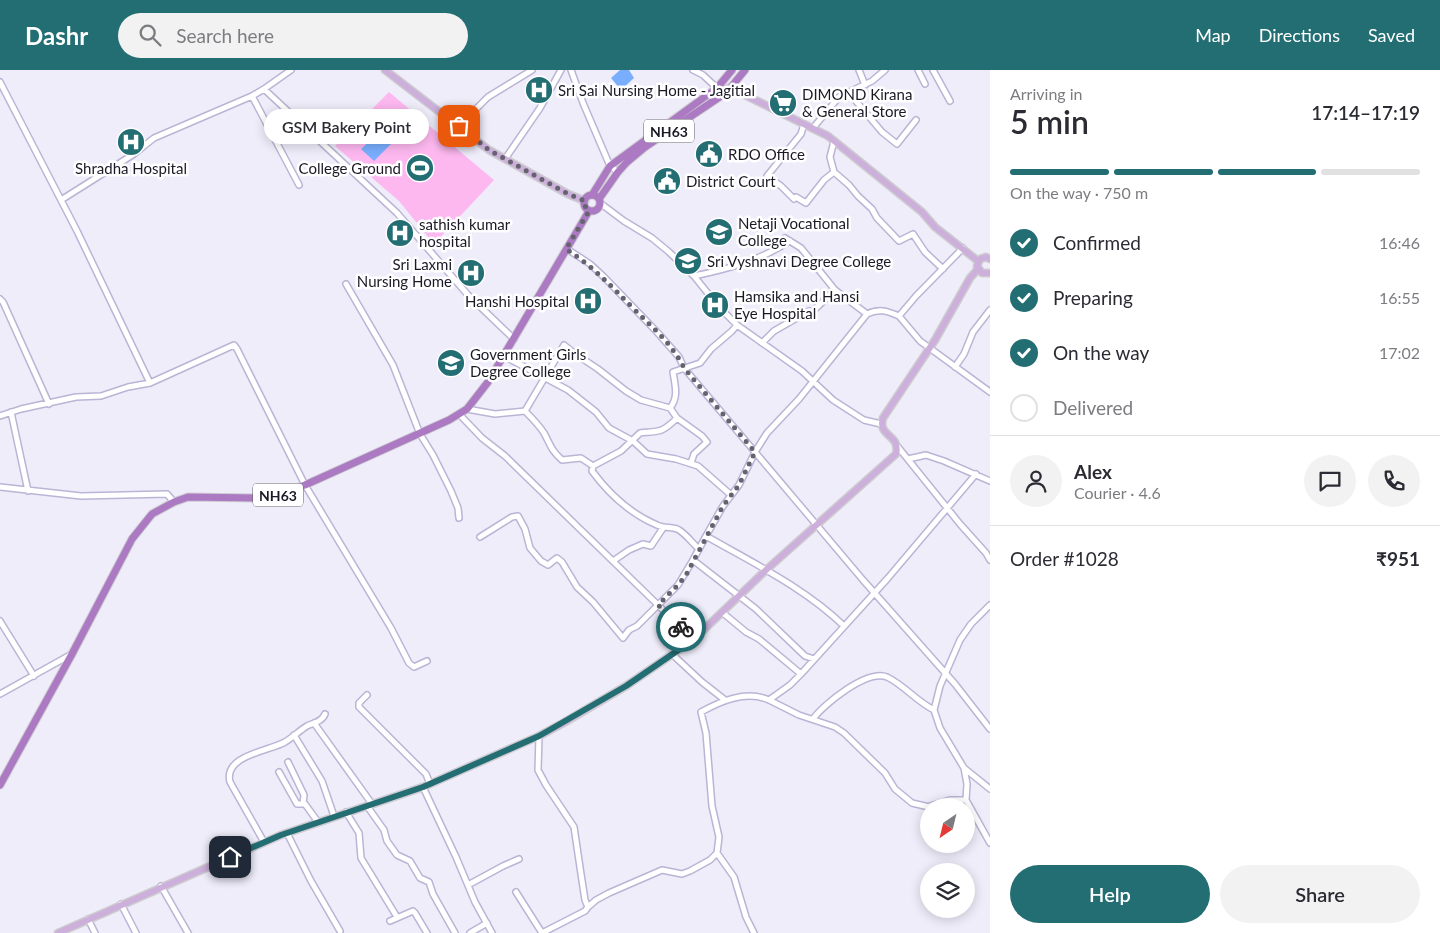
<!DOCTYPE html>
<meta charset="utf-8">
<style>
:root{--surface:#fff;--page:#f2f2f3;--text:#2b2b33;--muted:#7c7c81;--line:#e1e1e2;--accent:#236e73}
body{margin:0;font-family:Lato,sans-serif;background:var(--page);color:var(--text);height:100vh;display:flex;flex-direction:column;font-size:19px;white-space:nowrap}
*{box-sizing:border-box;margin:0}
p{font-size:16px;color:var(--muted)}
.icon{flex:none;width:28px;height:28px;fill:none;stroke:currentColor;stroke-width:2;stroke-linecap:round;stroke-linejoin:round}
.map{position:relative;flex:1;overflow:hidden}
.drawer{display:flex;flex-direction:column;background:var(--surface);width:450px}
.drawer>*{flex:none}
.needle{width:32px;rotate:215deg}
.tools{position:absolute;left:920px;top:728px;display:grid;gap:10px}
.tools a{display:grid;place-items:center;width:55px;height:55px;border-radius:50%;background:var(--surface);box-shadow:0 2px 12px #0003;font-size:25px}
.pin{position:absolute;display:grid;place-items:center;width:42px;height:42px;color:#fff;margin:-21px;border-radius:10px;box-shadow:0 2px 8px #0006}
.courier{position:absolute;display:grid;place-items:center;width:50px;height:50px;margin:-25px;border:4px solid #236e73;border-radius:50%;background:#fff;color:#222;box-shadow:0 1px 6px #0007}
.bubble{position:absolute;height:35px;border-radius:18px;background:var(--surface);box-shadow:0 2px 12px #0003;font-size:16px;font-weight:600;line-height:35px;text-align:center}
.headline em{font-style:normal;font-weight:600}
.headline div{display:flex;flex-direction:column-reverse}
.headline{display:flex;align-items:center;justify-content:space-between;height:85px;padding:0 20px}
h1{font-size:32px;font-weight:600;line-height:38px}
.bar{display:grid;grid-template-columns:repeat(4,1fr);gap:8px 5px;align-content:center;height:60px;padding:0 20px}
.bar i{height:6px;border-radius:4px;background:var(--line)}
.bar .current{background:var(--accent)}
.bar p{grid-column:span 4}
.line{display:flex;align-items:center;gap:12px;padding:0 20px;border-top:1px solid var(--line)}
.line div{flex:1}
.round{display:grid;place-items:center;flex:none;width:52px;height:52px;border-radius:26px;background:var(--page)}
ol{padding:0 20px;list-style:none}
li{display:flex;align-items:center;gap:15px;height:55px}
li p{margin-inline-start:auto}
li .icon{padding:5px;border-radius:50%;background:var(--accent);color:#fff;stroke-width:4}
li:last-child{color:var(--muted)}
li i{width:28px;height:28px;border:2px solid var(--line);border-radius:50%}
.cta{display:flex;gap:10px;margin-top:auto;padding:10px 20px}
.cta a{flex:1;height:58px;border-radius:30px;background:var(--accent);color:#fff;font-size:20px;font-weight:600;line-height:58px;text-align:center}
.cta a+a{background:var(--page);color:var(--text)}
header{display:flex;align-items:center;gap:30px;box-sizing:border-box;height:70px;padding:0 25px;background:var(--accent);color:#fff}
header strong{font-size:24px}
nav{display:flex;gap:28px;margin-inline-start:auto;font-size:18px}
.search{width:350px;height:45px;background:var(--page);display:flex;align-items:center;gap:12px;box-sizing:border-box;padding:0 18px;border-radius:28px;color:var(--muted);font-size:19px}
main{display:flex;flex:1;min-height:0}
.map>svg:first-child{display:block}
.green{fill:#fdb8f0}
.water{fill:#79aefe}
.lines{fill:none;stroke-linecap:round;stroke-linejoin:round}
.minor-casing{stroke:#bbb4d5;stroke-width:8}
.major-casing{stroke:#cdcccf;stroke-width:9}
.highway-casing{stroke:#cdcccf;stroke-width:9}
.minor{stroke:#fff;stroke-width:5}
.major{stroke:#cdafdb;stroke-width:6}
.highway{stroke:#ab7ac3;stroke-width:7}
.done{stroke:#666371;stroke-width:5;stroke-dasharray:0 9}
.route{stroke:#236e73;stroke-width:6}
.labels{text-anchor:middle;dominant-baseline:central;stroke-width:5;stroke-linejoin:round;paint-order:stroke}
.shield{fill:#fff;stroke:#605e67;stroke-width:1}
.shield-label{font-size:14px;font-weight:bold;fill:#1c1926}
.poi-label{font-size:15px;fill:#1c1926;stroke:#fff;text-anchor:start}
</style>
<header>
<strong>Dashr</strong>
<div class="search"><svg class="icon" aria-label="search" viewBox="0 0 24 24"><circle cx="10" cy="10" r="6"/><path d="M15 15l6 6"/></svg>Search here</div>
<nav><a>Map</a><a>Directions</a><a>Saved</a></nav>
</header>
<main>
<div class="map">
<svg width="990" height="863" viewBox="0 0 990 863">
<rect width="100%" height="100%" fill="#f0edfb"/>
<path class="green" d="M389 22 494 110 434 174 399 131 335 76Z"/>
<path class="water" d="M620 0H629L634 8 621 20 611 8Z
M378 63 391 74 374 91 361 79Z"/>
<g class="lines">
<defs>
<path id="minor" d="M571 0 583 33 610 96 618 102
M693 0 703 5 717 18
M859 0 865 15
M918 0 925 14
M933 0 950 31
M0 12 77 161 150 313
M264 19 397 143 468 225 514 269
M849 23 882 62 897 74 916 50
M252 26 299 115
M804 54 801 64 767 106 781 116 794 129 796 127 806 133 824 110 834 102 830 87 834 71
M459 56 488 27 532 0
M813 58 839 27 872 11 885 0
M505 89 540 38 561 0
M834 102 849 115 858 126 872 139 877 148 899 171 913 164 925 182 943 199
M61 130 134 84 154 68 252 26 264 19 291 0
M600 133 624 151 652 168 669 182 694 206 718 236 737 255 802 301 833 330 864 350 881 354
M785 168 801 178 835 220 867 244C879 238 887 241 899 246
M963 178 916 226 899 246 920 271 990 322
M567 179 590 194 604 207 657 262 679 287 684 298 755 382 739 415 723 436 706 466C753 493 805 518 844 556
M694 206C728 199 761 190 790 171
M346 214 393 295 420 364 433 385 451 421 458 438 459 448
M0 229 3 232 49 334
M867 244 799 329 767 363 755 382 863 510 955 614 990 659
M762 273 774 261 809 241H813L835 220
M504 286 568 320 596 342 609 358 633 371 647 384 676 389 698 396 731 425
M955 297 964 284 973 262 990 240
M670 338C679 327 675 315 673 302L700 293 711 279 732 261 737 255
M467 339 495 344 525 341
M11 342 28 421
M459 344 482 368 505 386 658 535 637 556 629 560 623 568 593 532 577 517 562 492 557 488 548 495 541 491 530 478 525 459 518 446 512 447 480 467
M0 346 21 339 76 327 101 326 128 317 150 313 234 275 237 279 305 415 391 558 409 593 414 597 427 591
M677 348C662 363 660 361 640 363L621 381 593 396 581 388 562 390C551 380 551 376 544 363 539 355 532 348 525 341L564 275 574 283 598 299 626 321 641 330 670 338 677 348 702 366 707 372 694 384 691 393
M898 377 960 454 986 483 990 490
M908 389 926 385 944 391 990 411
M593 396 592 401C609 424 631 444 657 455 665 459 673 456 679 460 687 465 692 473 699 479
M0 417 81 426 167 424 174 432
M706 466 693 490 756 539 805 586 814 589
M693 490 678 515 658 535 693 570
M613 491 629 480 643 474 651 476 663 458
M990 535 971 554 960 570 940 616 934 640 940 658 964 698 990 719
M723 543 746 562 759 569 801 604
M0 551 34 606
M673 585 702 612 725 630
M0 624 72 584
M367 625 359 633V637L426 704 430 714
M769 630 799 645 835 657 844 663 885 703 895 719 912 733 929 737
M813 649C824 634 867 599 887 607 904 615 916 631 934 640
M314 653 372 734
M294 665 322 711 334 746
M539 666 538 700 546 715 574 757 581 804 585 830 588 837 585 841 542 863
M288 692 304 725 303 734
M964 698 967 714 966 730 990 773
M279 702 297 734H305L318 752
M423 717 456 787 475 832 492 863
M367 736 384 760 387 771 397 785 410 791 420 808 429 812 433 824 455 863
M930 736 950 730H966
M346 742 359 763 361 788 397 847
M287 763 311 811 340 861
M264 772 230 712C223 685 270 681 285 672 292 668 299 661 307 656 313 653 322 652 325 644
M717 783 734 807 746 847 754 863
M468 815 503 796 519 789
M161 816 188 863
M516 822 542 863
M121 834 136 863
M588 837 596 830 609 823 662 800 682 804 690 801 710 790 717 783 719 767 712 736 706 663 701 642C721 631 746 620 769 630L790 615 801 604 888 508 976 404
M88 849 95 863
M390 851 413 841 415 843 427 863
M470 863 487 853"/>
<path id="major" d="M385 0 489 80 568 124 585 131
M717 18H727L741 23 828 66 922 142 935 157 978 191
M990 189 986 187 980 189 977 196 982 203H990
M58 863 281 765 423 717 539 666 565 652 626 616 693 570 766 500 896 384C901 364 877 367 883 348L935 270 970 208 978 199"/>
<path id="highway" d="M592 125 610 96 717 18 732 0
M584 133a8 8 0 1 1 16 0a8 8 0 1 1-16 0Z
M599 129 618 102 627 92 645 77 727 22 745 0
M0 715 72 584 132 469 152 444 174 432 188 427 265 428 305 415 449 350 467 339 488 312 589 141"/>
</defs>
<use href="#minor" class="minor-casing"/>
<use href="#major" class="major-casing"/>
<use href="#highway" class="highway-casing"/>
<use href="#minor" class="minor"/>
<use href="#major" class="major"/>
<use href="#highway" class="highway"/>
</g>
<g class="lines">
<path class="done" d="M459 56 489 80 568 124 585 131V136L589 141 566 179C595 198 611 216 635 240 653 258 673 275 684 298L755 382 739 415 723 436 686 505 678 515 658 535 681 557"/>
<path class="route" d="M230 787 281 765 423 717 539 666 626 616 693 570 681 557"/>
</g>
<defs>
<symbol id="hospital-disc" viewBox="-11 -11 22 22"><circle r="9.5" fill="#236e73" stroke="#fff"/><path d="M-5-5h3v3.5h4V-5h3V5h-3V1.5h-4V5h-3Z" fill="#fff"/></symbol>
<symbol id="supermarket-disc" viewBox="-11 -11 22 22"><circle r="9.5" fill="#236e73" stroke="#fff"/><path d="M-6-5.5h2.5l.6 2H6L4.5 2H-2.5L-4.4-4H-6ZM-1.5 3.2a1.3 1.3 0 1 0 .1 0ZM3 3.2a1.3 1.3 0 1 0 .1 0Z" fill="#fff"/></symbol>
<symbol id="civic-disc" viewBox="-11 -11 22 22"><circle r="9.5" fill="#236e73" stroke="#fff"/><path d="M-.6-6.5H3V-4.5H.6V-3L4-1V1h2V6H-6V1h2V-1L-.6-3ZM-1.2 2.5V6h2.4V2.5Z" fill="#fff"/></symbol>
<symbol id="stadium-disc" viewBox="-11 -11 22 22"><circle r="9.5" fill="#236e73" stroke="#fff"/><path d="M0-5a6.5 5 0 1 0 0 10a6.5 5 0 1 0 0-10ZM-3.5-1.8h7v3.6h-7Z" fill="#fff"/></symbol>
<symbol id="university-disc" viewBox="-11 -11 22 22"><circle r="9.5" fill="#236e73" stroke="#fff"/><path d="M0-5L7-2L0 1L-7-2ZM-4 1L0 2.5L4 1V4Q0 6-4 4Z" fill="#fff"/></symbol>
</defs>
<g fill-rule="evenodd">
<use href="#hospital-disc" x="523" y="4" width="32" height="32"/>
<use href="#supermarket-disc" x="767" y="17" width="32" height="32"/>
<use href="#hospital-disc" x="115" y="56" width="32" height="32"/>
<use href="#civic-disc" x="693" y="68" width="32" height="32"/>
<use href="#stadium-disc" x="404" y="82" width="32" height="32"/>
<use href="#civic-disc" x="651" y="95" width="32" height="32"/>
<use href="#university-disc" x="703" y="146" width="32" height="32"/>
<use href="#hospital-disc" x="384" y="147" width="32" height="32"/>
<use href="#university-disc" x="672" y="175" width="32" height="32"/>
<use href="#hospital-disc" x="455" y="187" width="32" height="32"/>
<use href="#hospital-disc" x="572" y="215" width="32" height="32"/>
<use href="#hospital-disc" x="699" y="219" width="32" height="32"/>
<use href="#university-disc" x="435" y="277" width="32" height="32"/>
</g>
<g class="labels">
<g class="shield">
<rect x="644" y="49.5" width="50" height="23" rx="4"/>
<rect x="253" y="413.5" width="50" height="23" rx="4"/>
</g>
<g class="shield-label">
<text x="669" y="61">NH63</text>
<text x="278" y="425">NH63</text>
</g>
<g class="poi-label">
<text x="558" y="20">Sri Sai Nursing Home - Jagitial</text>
<text x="802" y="24">DIMOND Kirana<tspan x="802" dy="17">&amp; General Store</tspan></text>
<text x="728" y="84">RDO Office</text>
<text x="131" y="98" text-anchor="middle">Shradha Hospital</text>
<text x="401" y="98" text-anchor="end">College Ground</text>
<text x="686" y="111">District Court</text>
<text x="738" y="153">Netaji Vocational<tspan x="738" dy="17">College</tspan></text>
<text x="419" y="154">sathish kumar<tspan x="419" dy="17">hospital</tspan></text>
<text x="707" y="191">Sri Vyshnavi Degree College</text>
<text x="452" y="194" text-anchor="end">Sri Laxmi<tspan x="452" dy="17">Nursing Home</tspan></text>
<text x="734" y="226">Hamsika and Hansi<tspan x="734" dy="17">Eye Hospital</tspan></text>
<text x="569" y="231" text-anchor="end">Hanshi Hospital</text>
<text x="470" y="284">Government Girls<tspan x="470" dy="17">Degree College</tspan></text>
</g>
</g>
</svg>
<div class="tools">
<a><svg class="needle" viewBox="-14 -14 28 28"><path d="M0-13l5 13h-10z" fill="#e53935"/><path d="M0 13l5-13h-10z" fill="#7c7c81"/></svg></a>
<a><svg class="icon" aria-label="layers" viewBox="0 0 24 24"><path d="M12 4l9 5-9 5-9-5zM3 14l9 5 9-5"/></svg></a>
</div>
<div class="pin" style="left:459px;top:56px;background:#ea580c"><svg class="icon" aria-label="bag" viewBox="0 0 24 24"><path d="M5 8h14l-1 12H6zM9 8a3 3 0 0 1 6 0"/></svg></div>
<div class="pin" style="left:230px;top:787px;background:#1f2937"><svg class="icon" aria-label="home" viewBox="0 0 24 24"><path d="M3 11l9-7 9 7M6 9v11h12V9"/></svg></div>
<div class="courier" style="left:681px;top:557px"><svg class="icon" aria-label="bike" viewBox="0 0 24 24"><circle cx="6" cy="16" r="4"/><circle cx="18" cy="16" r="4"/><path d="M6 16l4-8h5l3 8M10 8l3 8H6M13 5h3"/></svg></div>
<div class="bubble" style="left:264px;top:39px;width:165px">GSM Bakery Point</div>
</div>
<section class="drawer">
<div class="headline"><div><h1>5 min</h1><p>Arriving in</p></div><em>17:14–17:19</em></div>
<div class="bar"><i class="current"></i><i class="current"></i><i class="current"></i><i></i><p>On the way · 750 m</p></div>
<ol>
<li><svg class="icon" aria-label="check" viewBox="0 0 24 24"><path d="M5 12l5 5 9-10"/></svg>Confirmed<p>16:46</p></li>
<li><svg class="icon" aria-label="check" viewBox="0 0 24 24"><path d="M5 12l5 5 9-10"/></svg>Preparing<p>16:55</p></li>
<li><svg class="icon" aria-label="check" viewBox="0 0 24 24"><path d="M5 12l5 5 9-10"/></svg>On the way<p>17:02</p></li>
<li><i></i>Delivered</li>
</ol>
<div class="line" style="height:90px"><a class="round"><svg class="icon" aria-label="person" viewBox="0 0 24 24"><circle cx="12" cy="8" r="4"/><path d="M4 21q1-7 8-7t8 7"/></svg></a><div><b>Alex</b><p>Courier · 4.6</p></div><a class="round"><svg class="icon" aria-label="chat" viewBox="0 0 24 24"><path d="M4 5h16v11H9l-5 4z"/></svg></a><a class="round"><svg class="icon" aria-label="phone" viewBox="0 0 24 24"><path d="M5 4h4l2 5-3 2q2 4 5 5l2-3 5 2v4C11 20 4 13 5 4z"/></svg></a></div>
<div class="line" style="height:65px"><div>Order #1028</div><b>₹951</b></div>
<div class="cta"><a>Help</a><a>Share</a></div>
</section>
</main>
